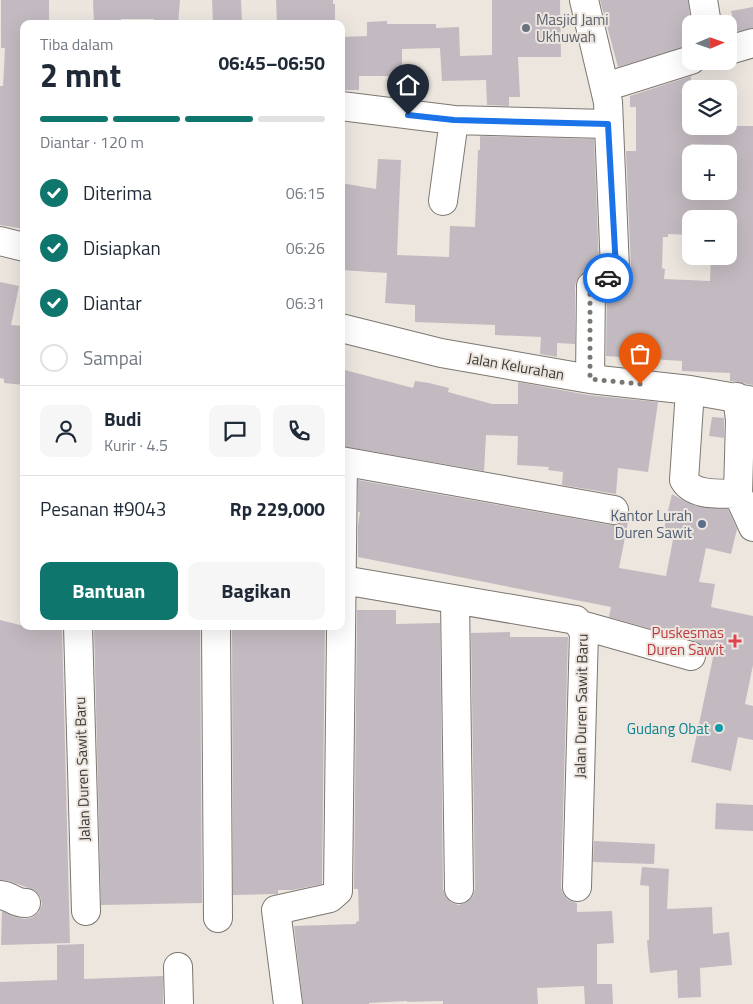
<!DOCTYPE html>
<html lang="id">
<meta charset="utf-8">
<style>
:root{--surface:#fff;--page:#f6f6f7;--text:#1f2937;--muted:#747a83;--line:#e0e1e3;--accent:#0f766e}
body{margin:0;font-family:"Titillium Web",sans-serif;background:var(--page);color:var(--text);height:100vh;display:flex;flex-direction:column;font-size:19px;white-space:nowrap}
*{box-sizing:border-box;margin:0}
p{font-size:16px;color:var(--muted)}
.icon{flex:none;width:28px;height:28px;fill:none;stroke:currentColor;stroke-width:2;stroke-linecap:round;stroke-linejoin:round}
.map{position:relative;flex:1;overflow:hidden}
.side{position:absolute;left:20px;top:20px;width:325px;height:610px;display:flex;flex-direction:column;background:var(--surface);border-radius:10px;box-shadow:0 5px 20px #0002}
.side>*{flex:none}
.needle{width:32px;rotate:88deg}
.controls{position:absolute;left:682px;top:15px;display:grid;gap:10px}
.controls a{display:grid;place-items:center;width:55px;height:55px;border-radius:10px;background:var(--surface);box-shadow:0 5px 20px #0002;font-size:25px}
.pin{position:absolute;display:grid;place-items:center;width:42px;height:42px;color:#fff;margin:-51px -21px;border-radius:50% 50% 50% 0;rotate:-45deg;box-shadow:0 0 5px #0007}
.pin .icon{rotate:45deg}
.courier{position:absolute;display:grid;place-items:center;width:50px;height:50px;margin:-25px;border:4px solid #1a73e8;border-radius:50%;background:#fff;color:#222;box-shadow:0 1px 6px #0007}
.head em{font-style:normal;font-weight:700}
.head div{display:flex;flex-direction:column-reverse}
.head{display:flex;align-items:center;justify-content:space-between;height:85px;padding:0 20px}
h1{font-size:32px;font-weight:700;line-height:38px}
.bar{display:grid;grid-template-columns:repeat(4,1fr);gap:8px 5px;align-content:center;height:60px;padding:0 20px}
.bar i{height:6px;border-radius:4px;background:var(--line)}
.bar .selected{background:var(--accent)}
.bar p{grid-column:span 4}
.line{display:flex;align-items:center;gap:12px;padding:0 20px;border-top:1px solid var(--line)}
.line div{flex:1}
.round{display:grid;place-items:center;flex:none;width:52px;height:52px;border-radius:10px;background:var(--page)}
ol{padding:0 20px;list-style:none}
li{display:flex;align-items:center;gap:15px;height:55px}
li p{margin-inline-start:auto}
li .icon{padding:5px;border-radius:50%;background:var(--accent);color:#fff;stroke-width:4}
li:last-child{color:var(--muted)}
li i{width:28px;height:28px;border:2px solid var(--line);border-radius:50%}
.primary-button{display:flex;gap:10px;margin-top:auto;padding:10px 20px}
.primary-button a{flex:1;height:58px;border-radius:10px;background:var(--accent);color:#fff;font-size:20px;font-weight:700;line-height:58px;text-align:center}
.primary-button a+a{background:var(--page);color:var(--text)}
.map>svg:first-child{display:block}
.building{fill:#c2bac0;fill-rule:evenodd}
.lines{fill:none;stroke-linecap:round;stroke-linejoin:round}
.minor-casing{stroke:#7c7770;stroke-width:30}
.minor{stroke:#fff;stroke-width:28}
.done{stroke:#7a7772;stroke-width:5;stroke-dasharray:0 9}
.route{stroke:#1a73e8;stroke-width:6}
.worship-dot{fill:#6b7280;stroke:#ece6df;stroke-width:2}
.service-dot{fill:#5c6f8a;stroke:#ece6df;stroke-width:2}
.health-dot{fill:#e0444e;stroke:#ece6df;stroke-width:2}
.culture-dot{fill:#0f9aa8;stroke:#ece6df;stroke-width:2}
.labels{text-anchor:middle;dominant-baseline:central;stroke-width:4;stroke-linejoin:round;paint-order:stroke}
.worship-label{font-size:15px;fill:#5b616d;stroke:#ece6df;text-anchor:start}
.street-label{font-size:15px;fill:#3d3b38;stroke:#ece6df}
.service-label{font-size:15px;fill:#4e5e75;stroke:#ece6df;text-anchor:end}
.health-label{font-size:15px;fill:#be3a42;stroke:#ece6df;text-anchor:end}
.culture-label{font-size:15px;fill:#0d838f;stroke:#ece6df;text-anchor:end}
</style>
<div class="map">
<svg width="753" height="1004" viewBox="0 0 753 1004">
<rect width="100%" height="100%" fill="#ece6df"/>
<path class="building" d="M1 0H49V24H24V93L21 121 24 122V229L0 225V86H3L5 48H1Z
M93 0H180L178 24H154V19H121V24H94Z
M212 0H241L242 24H213Z
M276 0H333V4H335V24H277Z
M492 0H560L561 57H518L520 97H509V106L487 105 486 80 442 81 440 48 402 49V76H359V90H341V37L367 36V22L387 21V24H436V28L459 27 460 56 492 55Z
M600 0H688L691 25V45L618 67Z
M753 7V28L736 32 731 11Z
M691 76V126H753V385L730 381V373L682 371V361L606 356 607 295 623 286 628 279 631 269 626 151H636V107H630V96ZM691 144 729 145V191H691ZM691 219H729V256H711L710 281 664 279 665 269 662 268 663 237H668V234L691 235Z
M480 136 594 139 599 264 585 271 577 280 575 286V344L557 343V357L540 354 541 337 495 335V325L415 322V305L385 303 387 273 341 270V183L376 189 378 159 401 160 397 255 449 257 450 226 475 227 478 150H480Z
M0 282 19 286 11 325 24 326V385L4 383V379L0 378Z
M341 369 413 388 415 381 429 383 449 388 448 392 492 404H518V382L588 395 658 402 648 472 618 468 616 494 562 485 563 472 548 470 549 467 517 465 518 436 486 435 484 471 341 446Z
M712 417 724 418V438L709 436Z
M358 480 611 525H619L624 521 628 522 619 568 666 576 673 540 662 537 672 494 686 502 696 506 728 509 737 529 731 554 706 548 699 582 715 584 711 607 753 616V665L745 704 753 706V740L738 737 731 771 691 762 715 648 702 646 695 641 609 617 611 607 358 557V525L360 512H358Z
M357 610H396V624L440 623 443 889 446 897 452 903 459 905 467 902 473 896 475 889 471 633 510 632V637H568L561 887 563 894 568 900 577 903V912L612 911 614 943 597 944V984H612L613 1004H585L584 986 537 988 538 1004H443V1001L407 1002V1001L369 1003V1004H303L294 926 356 924V922L359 921 358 889H354Z
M0 620 24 626H62L70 943 1 945 2 911 14 917 25 919 33 917 39 912 42 904 40 896 34 890 9 881 0 880Z
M94 626H200L202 903 101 905Z
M232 626H325L322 884 293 890H278V894H274L233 895Z
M716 803 753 805V831L715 829Z
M594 841 655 844 654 864 593 862Z
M642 867 669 869 667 909 712 907 713 934 729 932 732 965 700 968 701 997 678 998 677 970 650 973 647 940H649V886L640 885Z
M84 944V979L163 976V1004H0V982L57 980V945Z"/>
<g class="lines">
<defs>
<path id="minor" d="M584 0 608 102 615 269C612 281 599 278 591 286L590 379
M703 0 707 24
M729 50 753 43
M605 87 691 60
M341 106 454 120 608 124
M443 201 454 120
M0 241 24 247
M341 328 441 353 590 379 690 390 753 401
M690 390 684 480C694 497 721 493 738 494
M737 397 740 420 738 494 753 527
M341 461 614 510
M343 580 576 620 584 632 577 887
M455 600 459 889
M581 625 691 656
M78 626 86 911
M216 626 218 918
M0 895C12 896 13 903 26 903
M178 967 179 1004
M288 1004 276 910 330 898 338 891 343 462"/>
</defs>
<use href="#minor" class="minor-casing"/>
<use href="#minor" class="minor"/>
</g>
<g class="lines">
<path class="done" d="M608 278C599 281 592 281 590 291V379L640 384"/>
<path class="route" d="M408 115 454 120 608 124 616 269 614 274 608 278"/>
</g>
<circle class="worship-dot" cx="526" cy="28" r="5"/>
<circle class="service-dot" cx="702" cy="524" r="5"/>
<path class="health-dot" d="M732.5 633.5h5v5h5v5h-5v5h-5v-5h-5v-5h5z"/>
<circle class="culture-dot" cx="719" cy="728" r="5"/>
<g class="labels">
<g class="worship-label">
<text x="536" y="19">Masjid Jami<tspan x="536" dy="17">Ukhuwah</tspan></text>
</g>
<g class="street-label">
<text transform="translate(516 366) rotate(10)">Jalan Kelurahan</text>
<text transform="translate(581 706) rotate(-89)">Jalan Duren Sawit Baru</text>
<text transform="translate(82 769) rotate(-92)">Jalan Duren Sawit Baru</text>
</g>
<g class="service-label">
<text x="692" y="515">Kantor Lurah<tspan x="692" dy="17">Duren Sawit</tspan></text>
</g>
<g class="health-label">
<text x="724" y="632">Puskesmas<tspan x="724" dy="17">Duren Sawit</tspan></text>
</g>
<g class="culture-label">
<text x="709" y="728">Gudang Obat</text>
</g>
</g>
</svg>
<div class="controls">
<a><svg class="needle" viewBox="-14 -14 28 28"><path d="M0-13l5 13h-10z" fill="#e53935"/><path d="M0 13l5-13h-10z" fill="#747a83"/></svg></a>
<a><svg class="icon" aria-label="layers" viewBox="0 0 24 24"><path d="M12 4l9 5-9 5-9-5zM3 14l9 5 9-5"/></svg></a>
<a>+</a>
<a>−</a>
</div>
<div class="pin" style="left:640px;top:384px;background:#ea580c"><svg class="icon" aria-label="bag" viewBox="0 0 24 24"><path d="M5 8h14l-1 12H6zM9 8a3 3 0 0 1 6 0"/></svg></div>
<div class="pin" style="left:408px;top:115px;background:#1f2937"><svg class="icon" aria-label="home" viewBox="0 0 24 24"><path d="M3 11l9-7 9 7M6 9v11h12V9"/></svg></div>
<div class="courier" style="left:608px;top:278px"><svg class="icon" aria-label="car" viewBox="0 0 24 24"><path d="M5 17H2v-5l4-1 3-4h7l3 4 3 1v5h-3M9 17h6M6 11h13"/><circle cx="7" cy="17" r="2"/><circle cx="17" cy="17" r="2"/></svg></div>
<section class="side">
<div class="head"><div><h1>2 mnt</h1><p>Tiba dalam</p></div><em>06:45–06:50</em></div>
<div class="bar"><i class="selected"></i><i class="selected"></i><i class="selected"></i><i></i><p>Diantar · 120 m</p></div>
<ol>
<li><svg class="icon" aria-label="check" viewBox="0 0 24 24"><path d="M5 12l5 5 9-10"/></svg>Diterima<p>06:15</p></li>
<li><svg class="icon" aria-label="check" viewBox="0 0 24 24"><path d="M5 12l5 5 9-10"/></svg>Disiapkan<p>06:26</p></li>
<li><svg class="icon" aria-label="check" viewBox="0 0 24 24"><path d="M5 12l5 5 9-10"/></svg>Diantar<p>06:31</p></li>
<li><i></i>Sampai</li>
</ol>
<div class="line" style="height:90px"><a class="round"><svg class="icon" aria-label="person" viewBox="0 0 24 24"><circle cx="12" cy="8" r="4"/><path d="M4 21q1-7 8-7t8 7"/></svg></a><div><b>Budi</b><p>Kurir · 4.5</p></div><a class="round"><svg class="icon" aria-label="chat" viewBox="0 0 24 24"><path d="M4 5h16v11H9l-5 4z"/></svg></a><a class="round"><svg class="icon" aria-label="phone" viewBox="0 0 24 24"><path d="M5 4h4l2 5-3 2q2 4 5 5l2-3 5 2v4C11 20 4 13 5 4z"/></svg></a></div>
<div class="line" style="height:65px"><div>Pesanan #9043</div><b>Rp 229,000</b></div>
<div class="primary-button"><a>Bantuan</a><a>Bagikan</a></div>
</section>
</div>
